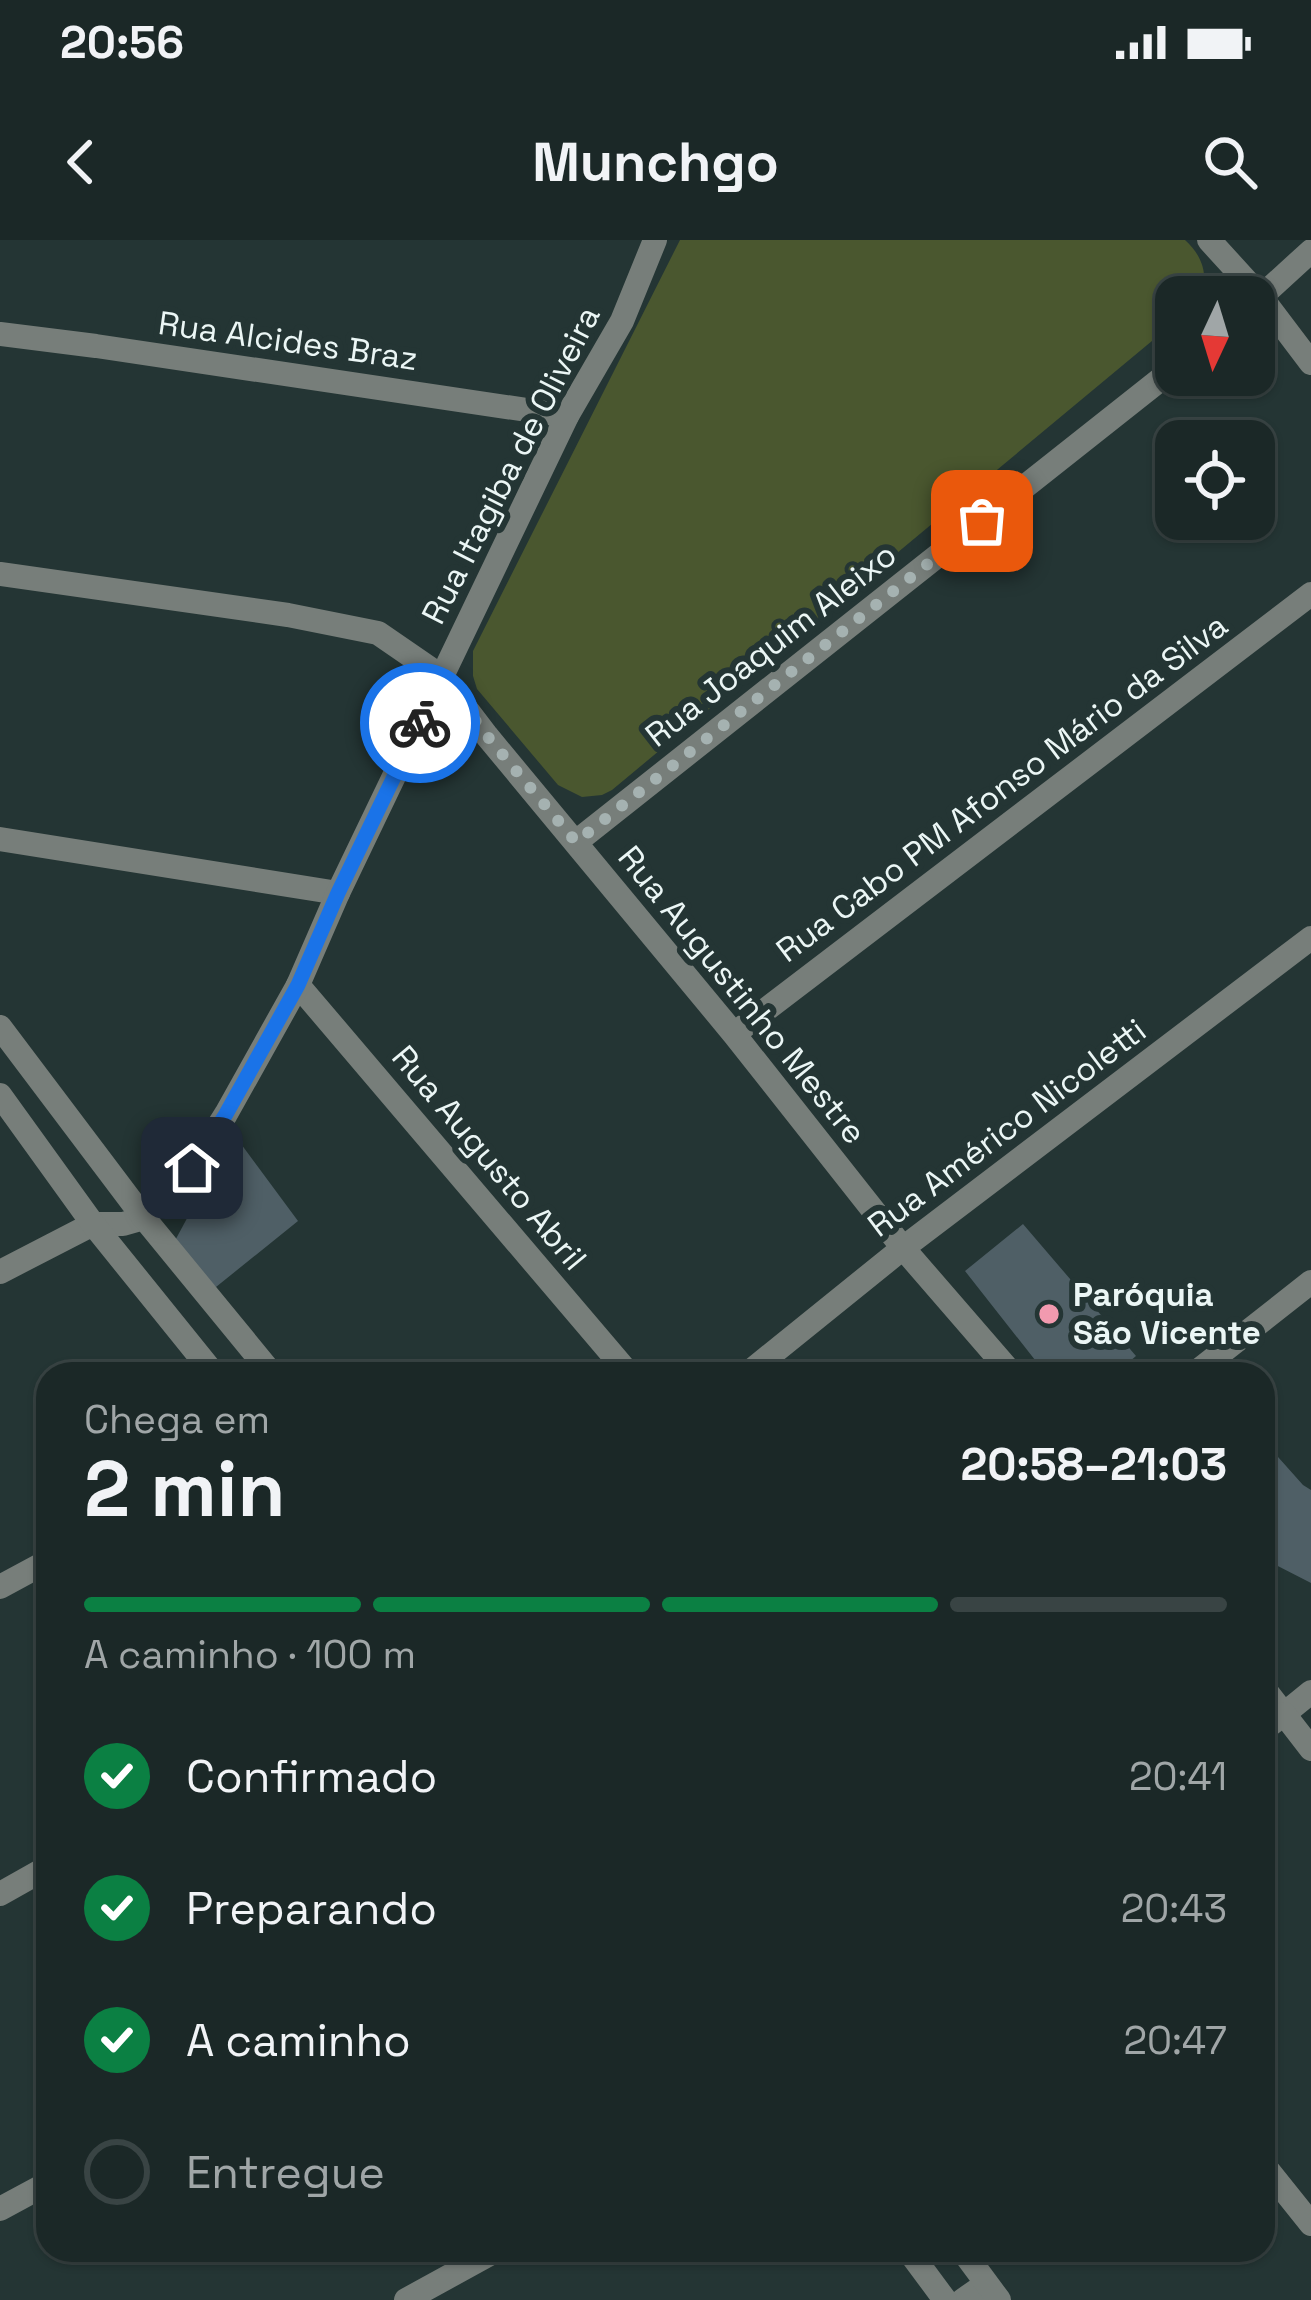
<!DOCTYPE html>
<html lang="pt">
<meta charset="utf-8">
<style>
:root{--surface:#1b2827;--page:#283433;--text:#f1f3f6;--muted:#a0a6a7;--line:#394444;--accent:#0b8043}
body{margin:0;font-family:"Space Grotesk",sans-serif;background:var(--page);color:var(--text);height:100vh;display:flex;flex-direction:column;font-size:45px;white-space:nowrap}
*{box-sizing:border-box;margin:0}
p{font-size:39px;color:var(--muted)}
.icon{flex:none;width:66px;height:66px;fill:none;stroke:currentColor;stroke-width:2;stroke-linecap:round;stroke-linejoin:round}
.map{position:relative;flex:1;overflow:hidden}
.drawer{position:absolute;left:36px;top:1122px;width:1239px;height:900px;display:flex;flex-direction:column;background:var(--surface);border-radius:36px;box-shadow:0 3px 9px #0004,0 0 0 3px var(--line)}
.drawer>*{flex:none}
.needle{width:78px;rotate:184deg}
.controls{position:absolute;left:1155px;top:36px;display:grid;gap:24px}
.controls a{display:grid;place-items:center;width:120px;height:120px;border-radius:24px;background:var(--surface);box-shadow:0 3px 9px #0004,0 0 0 3px var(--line);font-size:60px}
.pin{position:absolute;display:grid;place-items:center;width:102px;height:102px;color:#fff;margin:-51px;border-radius:24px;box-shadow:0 6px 18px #0006}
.courier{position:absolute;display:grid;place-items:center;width:120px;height:120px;margin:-60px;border:9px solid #1a73e8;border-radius:50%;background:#fff;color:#222;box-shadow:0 3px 15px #0007}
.headline em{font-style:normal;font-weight:600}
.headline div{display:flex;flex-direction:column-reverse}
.headline{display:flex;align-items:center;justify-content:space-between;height:204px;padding:0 48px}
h1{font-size:78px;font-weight:600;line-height:90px}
.bar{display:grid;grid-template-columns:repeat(4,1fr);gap:18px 12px;align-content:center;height:144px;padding:0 48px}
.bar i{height:15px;border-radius:9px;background:var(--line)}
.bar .selected{background:var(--accent)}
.bar p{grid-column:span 4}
ol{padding:0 48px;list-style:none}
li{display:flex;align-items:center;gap:36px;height:132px}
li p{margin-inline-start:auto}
li .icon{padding:12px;border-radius:50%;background:var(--accent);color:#fff;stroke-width:4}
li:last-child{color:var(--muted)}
li i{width:66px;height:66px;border:6px solid var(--line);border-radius:50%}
.status{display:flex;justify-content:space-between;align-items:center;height:84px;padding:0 60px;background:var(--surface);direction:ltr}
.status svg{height:33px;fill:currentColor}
header{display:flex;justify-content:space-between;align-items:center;height:156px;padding:0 48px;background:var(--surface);font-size:54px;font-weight:600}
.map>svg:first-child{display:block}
.green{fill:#4a572f}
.building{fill:#4f5f66}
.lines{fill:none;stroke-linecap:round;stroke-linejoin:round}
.minor{stroke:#777e7a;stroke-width:24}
.tertiary{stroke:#777e7a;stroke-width:24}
.done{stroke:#a5b2b1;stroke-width:12;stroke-dasharray:0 21.6}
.route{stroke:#1a73e8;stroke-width:15}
.poi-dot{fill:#f29aaf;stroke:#243534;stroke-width:4.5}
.labels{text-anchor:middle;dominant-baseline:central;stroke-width:12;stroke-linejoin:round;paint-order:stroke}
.street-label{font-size:33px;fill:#ebf6f5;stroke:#243534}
.poi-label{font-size:33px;font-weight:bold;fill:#ebf6f5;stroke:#243534;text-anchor:start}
</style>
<div class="status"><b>20:56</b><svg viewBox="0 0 49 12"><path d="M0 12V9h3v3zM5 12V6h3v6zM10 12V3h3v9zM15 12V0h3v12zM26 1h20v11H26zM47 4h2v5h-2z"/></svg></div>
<header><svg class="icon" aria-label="back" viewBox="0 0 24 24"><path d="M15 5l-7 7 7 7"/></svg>Munchgo<svg class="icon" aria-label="search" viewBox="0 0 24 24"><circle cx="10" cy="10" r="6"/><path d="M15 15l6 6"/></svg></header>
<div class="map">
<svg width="1311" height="2060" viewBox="0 0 1311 2060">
<rect width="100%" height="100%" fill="#243534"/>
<path class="green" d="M680 0H1185C1202 15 1209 35 1201 57H1176V81L612 550 602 555 582 557 558 545 477 449 473 436V411Z"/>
<path class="building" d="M233 893 298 981 216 1047 171 1008Z
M1023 984 1136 1116 1115 1134H1046L965 1031Z
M1263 1200 1303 1245 1311 1250V1343L1268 1321 1263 1314Z"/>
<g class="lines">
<path class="minor" d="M1209 0 1261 57 1311 123
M1254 63 1311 11
M0 94 96 106 567 176
M0 334 288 375 378 393 442 437 487 496 734 794 903 1008 1012 1134
M0 599 338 653
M576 602 1176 127
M298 745 629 1134
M734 794 1311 354
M0 1032 93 984H123L144 978
M747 1134 903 1008 1311 698
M1194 1134 1311 1042
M0 1347 48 1321
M1263 1447 1284 1474 1311 1452
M0 1654 48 1627
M1263 1924 1311 1984
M0 1969 48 1943
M406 2060 497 2010
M963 2060 986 2044"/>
<path class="tertiary" d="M0 787 144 978 272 1134
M0 855 93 984 214 1134
M144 978 192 928 226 874 298 745 338 653 567 176 622 81 655 0
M1263 1490 1284 1474 1311 1509
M908 2010 945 2060
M962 2010 999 2060"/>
</g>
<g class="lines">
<path class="done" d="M420 483 442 436 487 496 576 602 982 281"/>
<path class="route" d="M192 928 226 874 298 745 338 653 420 483"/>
</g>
<circle class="poi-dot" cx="1049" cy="1074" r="12"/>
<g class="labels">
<g class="street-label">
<text transform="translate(288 101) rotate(8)">Rua Alcides Braz</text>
<text transform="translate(511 225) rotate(-63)">Rua Itagiba de Oliveira</text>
<text transform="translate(771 405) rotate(-38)">Rua Joaquim Aleixo</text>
<text transform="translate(1002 548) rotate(-37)">Rua Cabo PM Afonso Mário da Silva</text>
<text transform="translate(742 755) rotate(51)">Rua Augustinho Mestre</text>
<text transform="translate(1007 888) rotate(-37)">Rua Américo Nicoletti</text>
<text transform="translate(489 918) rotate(50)">Rua Augusto Abril</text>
</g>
<g class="poi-label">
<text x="1073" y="1055">Paróquia<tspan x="1073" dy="38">São Vicente</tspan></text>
</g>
</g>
</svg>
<div class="controls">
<a><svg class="needle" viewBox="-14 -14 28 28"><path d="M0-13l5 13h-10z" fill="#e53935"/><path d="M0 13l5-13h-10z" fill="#a0a6a7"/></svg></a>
<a><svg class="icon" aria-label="locate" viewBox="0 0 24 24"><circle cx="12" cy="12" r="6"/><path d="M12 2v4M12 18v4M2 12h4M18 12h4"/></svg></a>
</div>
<div class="pin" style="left:982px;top:281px;background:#ea580c"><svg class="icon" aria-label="bag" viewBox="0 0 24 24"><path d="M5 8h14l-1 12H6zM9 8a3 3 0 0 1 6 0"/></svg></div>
<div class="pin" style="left:192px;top:928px;background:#1f2937"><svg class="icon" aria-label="home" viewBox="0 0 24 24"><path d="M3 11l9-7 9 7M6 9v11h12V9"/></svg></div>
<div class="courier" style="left:420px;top:483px"><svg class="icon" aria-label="bike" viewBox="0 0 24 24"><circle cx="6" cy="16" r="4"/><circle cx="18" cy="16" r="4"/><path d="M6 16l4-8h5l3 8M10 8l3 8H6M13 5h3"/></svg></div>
<section class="drawer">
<div class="headline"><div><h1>2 min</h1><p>Chega em</p></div><em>20:58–21:03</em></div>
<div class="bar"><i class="selected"></i><i class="selected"></i><i class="selected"></i><i></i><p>A caminho · 100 m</p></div>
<ol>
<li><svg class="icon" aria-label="check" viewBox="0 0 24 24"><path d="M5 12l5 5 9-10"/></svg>Confirmado<p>20:41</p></li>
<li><svg class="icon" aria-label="check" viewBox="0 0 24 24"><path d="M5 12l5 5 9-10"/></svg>Preparando<p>20:43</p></li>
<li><svg class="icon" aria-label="check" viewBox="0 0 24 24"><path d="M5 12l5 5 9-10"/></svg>A caminho<p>20:47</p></li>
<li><i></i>Entregue</li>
</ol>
</section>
</div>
